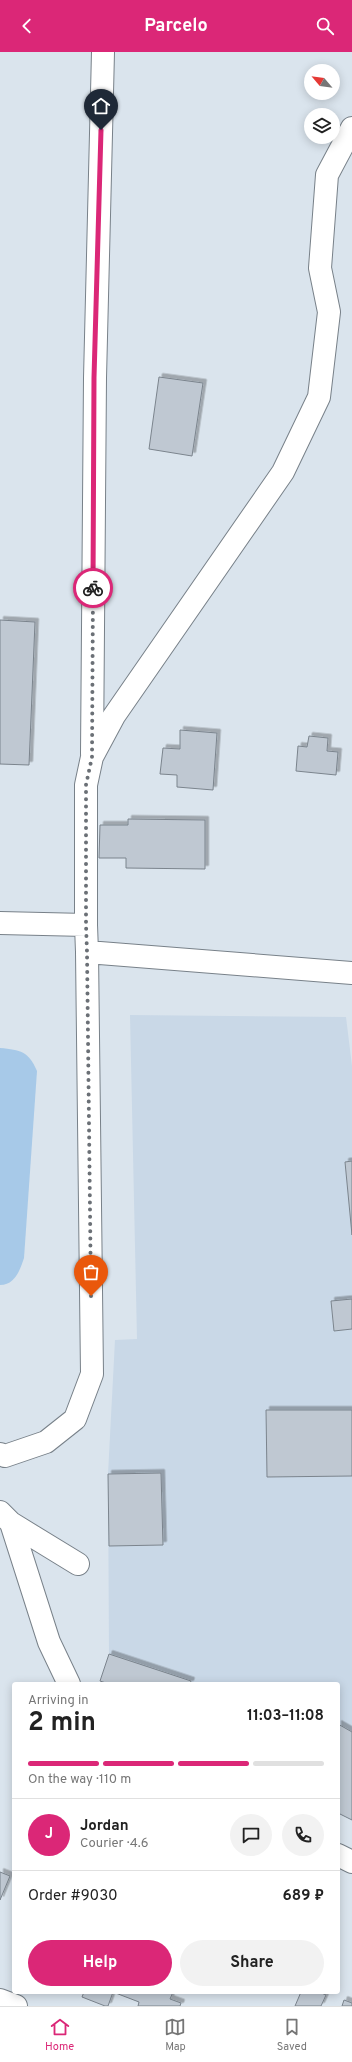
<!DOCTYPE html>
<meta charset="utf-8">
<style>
:root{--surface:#fff;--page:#f2f2f2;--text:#222;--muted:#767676;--line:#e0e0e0;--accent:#db2777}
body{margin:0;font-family:Overpass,sans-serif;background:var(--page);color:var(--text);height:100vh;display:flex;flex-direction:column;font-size:15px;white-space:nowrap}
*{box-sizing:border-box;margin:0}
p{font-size:13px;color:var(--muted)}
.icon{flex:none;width:22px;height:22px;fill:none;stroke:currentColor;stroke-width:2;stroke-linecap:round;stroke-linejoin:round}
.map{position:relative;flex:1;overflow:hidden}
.details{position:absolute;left:12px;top:1630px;width:328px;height:312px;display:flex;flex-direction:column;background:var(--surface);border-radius:4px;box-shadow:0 2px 10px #0003}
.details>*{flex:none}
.needle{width:26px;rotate:299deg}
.buttons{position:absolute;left:304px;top:12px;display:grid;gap:8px}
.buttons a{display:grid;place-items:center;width:36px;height:36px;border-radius:50%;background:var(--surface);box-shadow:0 2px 10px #0003;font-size:20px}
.pin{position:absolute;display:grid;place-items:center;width:34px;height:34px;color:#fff;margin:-41px -17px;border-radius:50% 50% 50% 0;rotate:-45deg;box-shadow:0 0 4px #0007}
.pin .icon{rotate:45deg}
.courier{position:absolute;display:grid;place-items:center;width:40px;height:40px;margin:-20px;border:3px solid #db2777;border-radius:50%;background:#fff;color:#222;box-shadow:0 1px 5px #0007}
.overview em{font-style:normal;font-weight:700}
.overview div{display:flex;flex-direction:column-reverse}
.overview{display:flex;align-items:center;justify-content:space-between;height:68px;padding:0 16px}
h1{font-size:26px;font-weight:700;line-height:30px}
.bar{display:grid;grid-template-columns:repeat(4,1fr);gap:6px 4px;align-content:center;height:48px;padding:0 16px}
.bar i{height:5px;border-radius:3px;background:var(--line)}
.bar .active{background:var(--accent)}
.bar p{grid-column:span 4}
.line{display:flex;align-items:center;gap:10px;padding:0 16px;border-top:1px solid var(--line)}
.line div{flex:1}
.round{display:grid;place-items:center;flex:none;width:42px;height:42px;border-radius:21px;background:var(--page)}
.primary-button{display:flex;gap:8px;margin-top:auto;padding:8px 16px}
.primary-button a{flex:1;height:46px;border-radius:24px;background:var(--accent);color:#fff;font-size:16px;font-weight:700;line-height:46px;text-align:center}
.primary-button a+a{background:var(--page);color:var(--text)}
header{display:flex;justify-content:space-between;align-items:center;height:52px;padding:0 16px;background:var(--accent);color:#fff;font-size:18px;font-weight:700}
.tabs{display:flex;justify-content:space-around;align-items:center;height:56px;border-top:1px solid var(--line);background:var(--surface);font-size:11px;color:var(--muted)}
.tabs a{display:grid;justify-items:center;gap:2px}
.tabs .active{color:var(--accent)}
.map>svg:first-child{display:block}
.built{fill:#c9d8e7}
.green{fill:#a7c9e8}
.building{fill:#bfc8d2;stroke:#7b848d;filter:url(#shadow)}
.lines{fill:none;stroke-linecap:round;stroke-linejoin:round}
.minor-casing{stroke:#788189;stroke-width:24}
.minor{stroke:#fff;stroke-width:22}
.done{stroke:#6b7076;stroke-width:4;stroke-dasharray:0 7.2}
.route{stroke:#db2777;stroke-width:5}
</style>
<header><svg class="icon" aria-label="back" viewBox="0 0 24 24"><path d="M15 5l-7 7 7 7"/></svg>Parcelo<svg class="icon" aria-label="search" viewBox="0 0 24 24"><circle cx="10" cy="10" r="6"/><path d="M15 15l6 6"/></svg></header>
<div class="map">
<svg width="352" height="1954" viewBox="0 0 352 1954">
<defs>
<filter id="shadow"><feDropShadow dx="3.5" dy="-3.5" stdDeviation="0" flood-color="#0004"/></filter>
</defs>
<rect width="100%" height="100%" fill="#dae4ed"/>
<path class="built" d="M130 963 346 965 352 1014V1768L338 1761V1632H109L100 1629 109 1602 108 1422 115 1288 137 1287Z"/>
<path class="green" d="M0 996C21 998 28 999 37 1019L24 1206C20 1218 15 1233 0 1233Z"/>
<path class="building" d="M159 325 203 331 192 404 149 397Z
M0 568 35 570 29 713 0 712Z
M180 678 217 681 213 738 177 735V723L160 722 163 696 180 697Z
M309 684 328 686 327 699 338 700 336 723 296 719 298 694 307 695Z
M128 767 205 768V817L126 816V806H99L100 773H128Z
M352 1109V1183L345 1110Z
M352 1247V1277L334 1279 331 1249Z
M266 1358H352V1424L267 1425Z
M161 1421 163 1493 109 1494 108 1422Z
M109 1602 191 1629 190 1632H109L100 1629Z
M338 1672 352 1680V1768L338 1761Z
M0 1820 10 1824 0 1848Z
M84 1940H173L170 1947 181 1951 180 1954H138L139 1950 113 1940 108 1954H105L82 1945Z
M301 1940H319L326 1943 321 1954H295Z
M344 1948 352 1951V1954H342Z"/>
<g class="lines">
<defs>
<path id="minor" d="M92 702 95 326 103 0
M0 871 86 873
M87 900 352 921
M0 1402 5 1404 46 1390 75 1367 92 1322 87 900 86 873V733L92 705 114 664 283 420 319 345 329 260 320 216 327 123 352 76
M0 1460 11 1471 49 1590 69 1632
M11 1471 78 1512
M338 1803 352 1810
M0 1948 16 1954"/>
</defs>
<use href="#minor" class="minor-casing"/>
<use href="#minor" class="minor"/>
</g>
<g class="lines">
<path class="done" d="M91 1244 87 900 86 873V733L92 705 93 536"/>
<path class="route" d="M93 536 94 326 101 78"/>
</g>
</svg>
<div class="buttons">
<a><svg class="needle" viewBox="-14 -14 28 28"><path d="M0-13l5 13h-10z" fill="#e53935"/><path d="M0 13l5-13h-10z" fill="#767676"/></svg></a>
<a><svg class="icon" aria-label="layers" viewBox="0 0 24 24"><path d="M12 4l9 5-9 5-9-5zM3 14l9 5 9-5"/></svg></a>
</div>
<div class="pin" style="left:91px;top:1244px;background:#ea580c"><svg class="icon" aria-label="bag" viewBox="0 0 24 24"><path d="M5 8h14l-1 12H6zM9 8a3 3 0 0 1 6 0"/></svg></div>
<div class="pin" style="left:101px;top:78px;background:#1f2937"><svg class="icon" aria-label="home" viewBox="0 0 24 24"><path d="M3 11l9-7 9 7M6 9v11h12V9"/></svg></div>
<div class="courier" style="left:93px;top:536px"><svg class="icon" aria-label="bike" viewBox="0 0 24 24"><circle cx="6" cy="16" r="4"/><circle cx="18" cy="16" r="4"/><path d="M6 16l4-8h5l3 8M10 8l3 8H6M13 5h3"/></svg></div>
<section class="details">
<div class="overview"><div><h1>2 min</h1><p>Arriving in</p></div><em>11:03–11:08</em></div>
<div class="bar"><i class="active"></i><i class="active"></i><i class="active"></i><i></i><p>On the way · 110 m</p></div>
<div class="line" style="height:72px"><b class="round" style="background:var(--accent);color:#fff">J</b><div><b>Jordan</b><p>Courier · 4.6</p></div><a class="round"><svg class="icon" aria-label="chat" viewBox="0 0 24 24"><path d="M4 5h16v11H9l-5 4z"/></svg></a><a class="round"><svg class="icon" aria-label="phone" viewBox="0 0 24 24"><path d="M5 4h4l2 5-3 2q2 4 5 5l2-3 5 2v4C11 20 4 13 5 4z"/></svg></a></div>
<div class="line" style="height:52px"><div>Order #9030</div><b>689 ₽</b></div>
<div class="primary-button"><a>Help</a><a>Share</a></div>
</section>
</div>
<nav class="tabs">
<a class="active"><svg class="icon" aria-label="home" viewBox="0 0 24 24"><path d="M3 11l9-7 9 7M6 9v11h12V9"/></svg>Home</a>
<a><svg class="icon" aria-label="map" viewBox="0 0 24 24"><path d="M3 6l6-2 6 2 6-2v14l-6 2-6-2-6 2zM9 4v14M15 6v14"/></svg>Map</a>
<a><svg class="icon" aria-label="saved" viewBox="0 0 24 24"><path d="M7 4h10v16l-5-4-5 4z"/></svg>Saved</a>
</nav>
